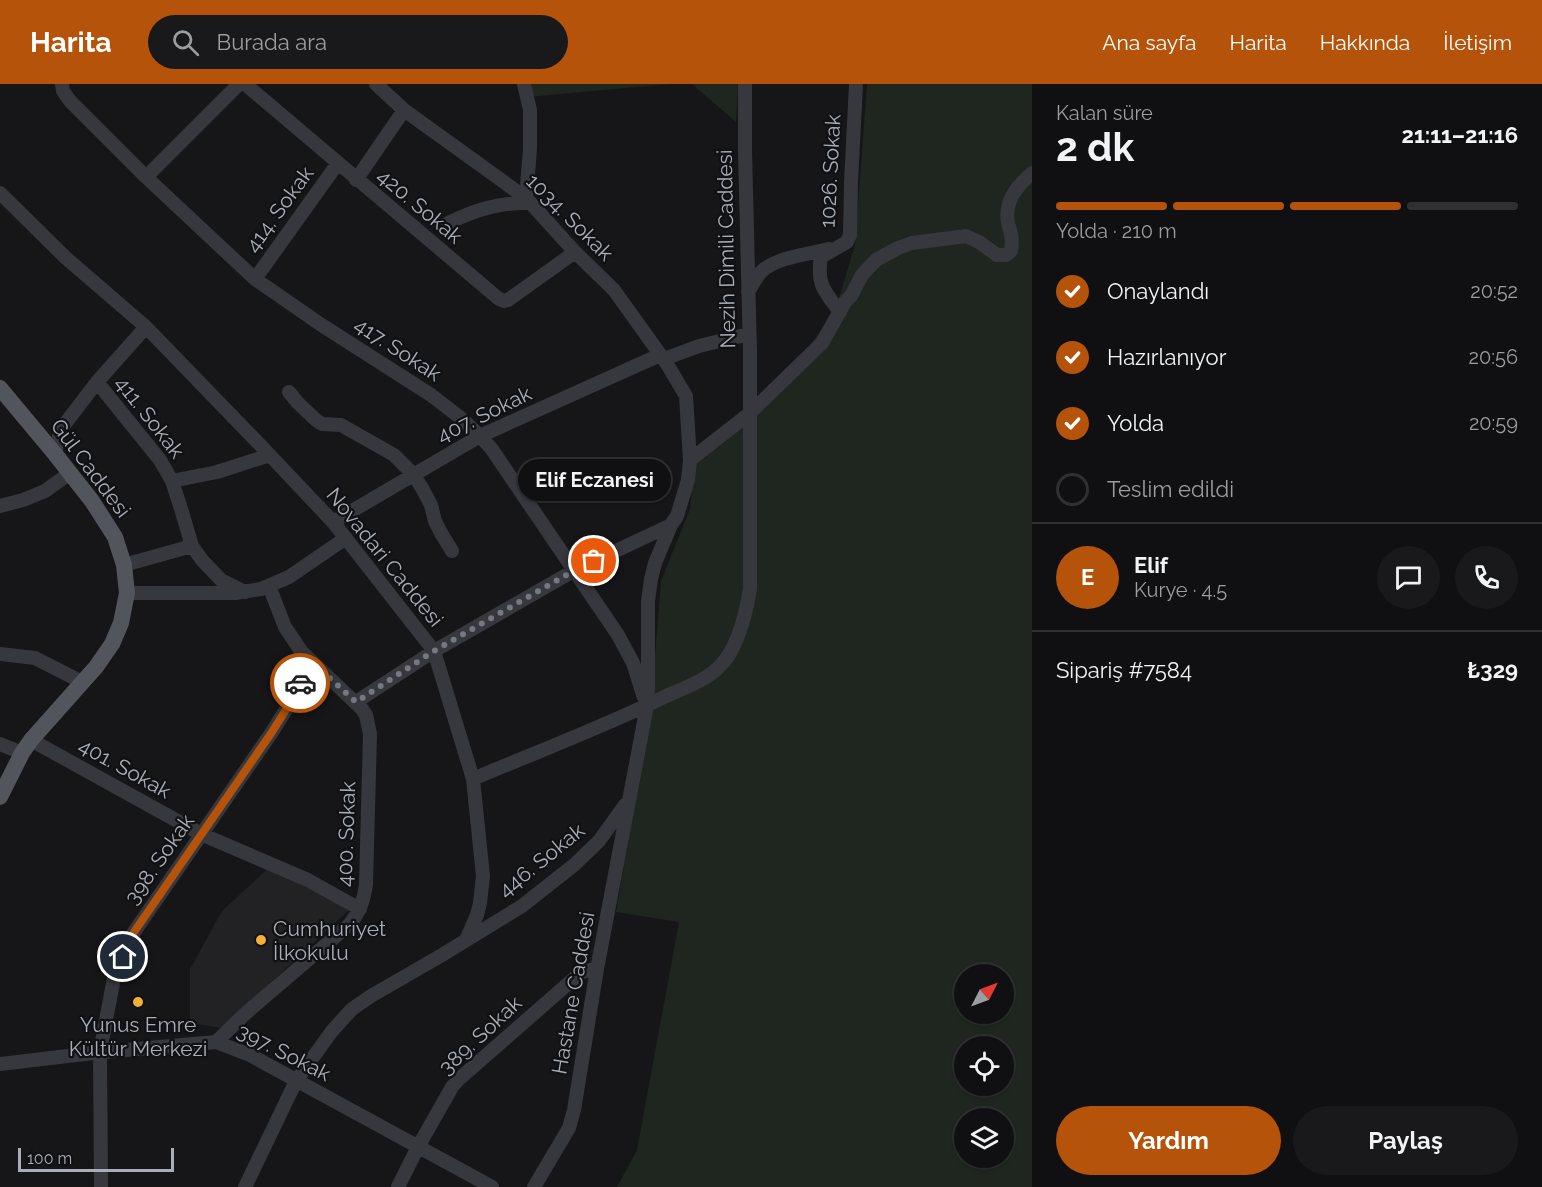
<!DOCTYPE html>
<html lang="tr">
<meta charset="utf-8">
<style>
:root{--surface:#101012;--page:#19191b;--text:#f1f3f6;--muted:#9c9d9f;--line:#303032;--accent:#b45309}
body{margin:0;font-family:Raleway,sans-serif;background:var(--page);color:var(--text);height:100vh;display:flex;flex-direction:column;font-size:22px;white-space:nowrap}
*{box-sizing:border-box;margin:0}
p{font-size:20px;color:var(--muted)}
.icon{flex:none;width:33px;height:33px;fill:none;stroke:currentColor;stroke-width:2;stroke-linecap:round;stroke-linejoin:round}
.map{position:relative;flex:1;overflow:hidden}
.side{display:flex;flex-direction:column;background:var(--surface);width:510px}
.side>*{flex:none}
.needle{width:39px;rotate:48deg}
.fabs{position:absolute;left:954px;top:880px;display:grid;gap:12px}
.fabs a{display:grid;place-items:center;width:60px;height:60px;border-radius:50%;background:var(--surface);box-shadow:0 2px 4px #0004,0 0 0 2px var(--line);font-size:30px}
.scale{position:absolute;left:18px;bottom:15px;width:156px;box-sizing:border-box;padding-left:6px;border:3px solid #a8adb8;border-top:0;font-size:16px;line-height:21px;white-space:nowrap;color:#a8adb8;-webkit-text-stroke:4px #111113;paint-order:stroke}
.pin{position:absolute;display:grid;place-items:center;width:51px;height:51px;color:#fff;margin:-26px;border:3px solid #fff;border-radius:50%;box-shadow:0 2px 6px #0007}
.courier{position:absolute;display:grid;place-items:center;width:60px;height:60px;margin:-30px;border:4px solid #b45309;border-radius:50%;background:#fff;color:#222;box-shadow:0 2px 8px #0007}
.bubble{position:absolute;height:42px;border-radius:21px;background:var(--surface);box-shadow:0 2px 4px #0004,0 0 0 2px var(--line);font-size:20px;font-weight:700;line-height:42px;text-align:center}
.head em{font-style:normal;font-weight:700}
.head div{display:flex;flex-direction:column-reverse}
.head{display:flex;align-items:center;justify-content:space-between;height:102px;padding:0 24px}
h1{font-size:39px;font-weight:700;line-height:45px}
.bar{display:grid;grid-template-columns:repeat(4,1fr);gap:9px 6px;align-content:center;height:72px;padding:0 24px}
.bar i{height:8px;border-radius:4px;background:var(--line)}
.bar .active{background:var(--accent)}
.bar p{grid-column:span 4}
.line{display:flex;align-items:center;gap:15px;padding:0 24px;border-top:2px solid var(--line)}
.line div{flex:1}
.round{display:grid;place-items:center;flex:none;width:63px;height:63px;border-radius:32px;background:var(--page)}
ol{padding:0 24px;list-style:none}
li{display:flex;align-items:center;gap:18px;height:66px}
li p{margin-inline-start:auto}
li .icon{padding:6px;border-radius:50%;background:var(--accent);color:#fff;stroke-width:4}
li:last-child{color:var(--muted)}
li i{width:33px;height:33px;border:3px solid var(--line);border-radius:50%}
.button{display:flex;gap:12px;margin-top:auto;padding:12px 24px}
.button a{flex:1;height:69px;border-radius:36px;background:var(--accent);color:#fff;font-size:24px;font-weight:700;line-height:69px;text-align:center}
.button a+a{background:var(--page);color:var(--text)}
header{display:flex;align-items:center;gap:36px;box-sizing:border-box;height:84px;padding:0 30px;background:var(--accent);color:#fff}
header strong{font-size:28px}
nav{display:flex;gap:33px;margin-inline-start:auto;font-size:21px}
.search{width:420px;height:54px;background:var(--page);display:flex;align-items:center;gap:15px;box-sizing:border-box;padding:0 21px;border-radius:33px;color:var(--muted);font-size:22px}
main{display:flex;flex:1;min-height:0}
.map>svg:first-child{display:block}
.built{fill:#222225}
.green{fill:#1e261f;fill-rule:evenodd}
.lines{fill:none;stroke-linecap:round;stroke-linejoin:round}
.minor{stroke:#37383d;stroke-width:14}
.major{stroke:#53555c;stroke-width:16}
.done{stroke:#757880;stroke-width:6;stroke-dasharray:0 10.8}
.route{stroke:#b45309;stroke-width:8}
.poi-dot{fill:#f2b134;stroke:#111113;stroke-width:2}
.labels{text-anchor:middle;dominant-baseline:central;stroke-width:4.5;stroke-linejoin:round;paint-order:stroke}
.street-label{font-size:21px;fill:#a8adb8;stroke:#111113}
.poi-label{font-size:21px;fill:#a8adb8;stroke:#111113;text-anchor:start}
</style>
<header>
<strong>Harita</strong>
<div class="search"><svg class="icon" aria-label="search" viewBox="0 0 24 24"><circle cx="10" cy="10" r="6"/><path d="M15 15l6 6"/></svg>Burada ara</div>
<nav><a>Ana sayfa</a><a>Harita</a><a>Hakkında</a><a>İletişim</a></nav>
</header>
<main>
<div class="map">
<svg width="1032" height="1103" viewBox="0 0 1032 1103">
<rect width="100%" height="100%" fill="#161618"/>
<path class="built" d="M272 781 349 826 222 944 190 939V885L222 827Z"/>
<path class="green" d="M528 0H670L528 13Z
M692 0H738L736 38Z
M867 0H1032V1103H617L637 1066 679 838 616 828 650 634 661 497 690 425 694 375 805 269 836 224 855 161ZM964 891H1004V930H964ZM964 963H1004V1002H964ZM964 1035H1004V1074H964Z"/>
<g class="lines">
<path class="minor" d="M62 0 63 7 70 17 146 93 255 195 320 240 431 311 462 335 480 352 491 364 618 551 633 579 644 614
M245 0 499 215 504 217 508 216 575 168
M376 0 404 26 526 114 575 168 614 206 667 280 686 312 690 376 688 396 677 432 671 441 655 479 651 495 648 517V602L647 622 597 885 574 1026 569 1044 534 1103
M524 0 530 26V65L526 114
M146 93 239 0
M356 96 404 26
M0 109 66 174 146 243 265 366 333 438 434 567 473 695 483 792 480 819 477 831 466 856
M448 139C475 126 500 118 530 119
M255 195 338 79
M748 208C752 202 756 193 761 188 776 173 809 170 829 165
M840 228C825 208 816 200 821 173L847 158 850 151 851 99 856 0
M664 275 699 262 749 250
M97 298 160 376 172 397 182 428 192 462 202 476 221 496 245 508
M289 308 298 319 316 336 322 340 341 341 394 371 413 390 422 404 431 421 435 437 441 449 452 467
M55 370 59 352 64 341 97 298 146 243
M690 376 750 329 822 259 845 218 851 212 862 191 876 176 898 164 912 159 966 152 979 158 997 171H1006L1011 167C1013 155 1011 150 1008 139 1004 117 1017 102 1032 89
M172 397 217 388 270 371
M0 422 23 416 45 407 70 389
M333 438 480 352 660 271
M124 481 192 462
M127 509H235L261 505 289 493 346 454
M0 570 35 574 82 598
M356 618 434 567 575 486 671 441
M31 656 201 750 308 796 360 825
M0 660 22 669
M473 695C536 668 601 644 662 614 679 606 705 597 718 584 737 567 746 529 750 505V269L745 66V0
M216 958 246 929 350 840C360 827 364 816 366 800L370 650 366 631 362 625 301 567 285 543 269 502
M0 980 93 969 216 958 250 971 492 1103
M101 1103 100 968 114 894 132 851 272 648 297 608 309 575
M245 1103 296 997 332 947 352 925 371 912 442 871 522 822 574 781 599 757 625 721
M398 1103 418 1063 452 1003 458 996 578 891 584 887 597 885"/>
<path class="major" d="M0 304 55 370 92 417 115 453 124 481 127 509 121 539 112 560 96 583 31 656 22 669 0 713"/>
</g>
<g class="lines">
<path class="done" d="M300 599 309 575 356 618 434 567 575 486 594 477"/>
<path class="route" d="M123 873 132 851 272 648 297 608 300 599"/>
</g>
<g class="poi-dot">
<circle cx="261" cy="856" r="6"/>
<circle cx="138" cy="918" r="6"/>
</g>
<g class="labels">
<g class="street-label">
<text transform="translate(830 87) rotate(-87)">1026. Sokak</text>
<text transform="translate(420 122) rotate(40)">420. Sokak</text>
<text transform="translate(279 125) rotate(-54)">414. Sokak</text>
<text transform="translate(570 133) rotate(45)">1034. Sokak</text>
<text transform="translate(726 165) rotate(-91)">Nezih Dimili Caddesi</text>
<text transform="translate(398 265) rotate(33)">417. Sokak</text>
<text transform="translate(484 330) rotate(-26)">407. Sokak</text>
<text transform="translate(150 333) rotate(52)">411. Sokak</text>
<text transform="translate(91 384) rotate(53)">Gül Caddesi</text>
<text transform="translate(385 473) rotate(51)">Novadari Caddesi</text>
<text transform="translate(125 684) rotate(29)">401. Sokak</text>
<text transform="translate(346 750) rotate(-88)">400. Sokak</text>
<text transform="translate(159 775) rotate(-55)">398. Sokak</text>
<text transform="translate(541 776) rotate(-39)">446. Sokak</text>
<text transform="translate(573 909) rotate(-80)">Hastane Caddesi</text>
<text transform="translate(480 951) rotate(-43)">389. Sokak</text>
<text transform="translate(284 968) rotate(27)">397. Sokak</text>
</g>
<g class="poi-label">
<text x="273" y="844">Cumhuriyet<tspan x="273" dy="24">İlkokulu</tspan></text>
<text x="138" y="940" text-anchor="middle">Yunus Emre<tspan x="138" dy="24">Kültür Merkezi</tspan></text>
</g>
</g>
</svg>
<div class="fabs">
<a><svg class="needle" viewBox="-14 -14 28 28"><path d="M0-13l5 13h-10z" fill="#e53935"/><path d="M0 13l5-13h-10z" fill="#9c9d9f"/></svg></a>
<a><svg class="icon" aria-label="locate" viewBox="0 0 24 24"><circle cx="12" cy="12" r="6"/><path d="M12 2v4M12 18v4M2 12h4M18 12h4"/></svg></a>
<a><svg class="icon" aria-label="layers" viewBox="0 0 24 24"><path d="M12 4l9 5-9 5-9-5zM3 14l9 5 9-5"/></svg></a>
</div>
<div class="scale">100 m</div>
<div class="pin" style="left:594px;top:477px;background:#ea580c"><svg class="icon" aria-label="bag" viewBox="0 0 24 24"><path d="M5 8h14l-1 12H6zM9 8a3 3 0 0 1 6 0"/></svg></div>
<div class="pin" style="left:123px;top:873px;background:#1f2937"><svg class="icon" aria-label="home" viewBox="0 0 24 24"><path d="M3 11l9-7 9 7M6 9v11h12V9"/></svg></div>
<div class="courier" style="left:300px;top:599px"><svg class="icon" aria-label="car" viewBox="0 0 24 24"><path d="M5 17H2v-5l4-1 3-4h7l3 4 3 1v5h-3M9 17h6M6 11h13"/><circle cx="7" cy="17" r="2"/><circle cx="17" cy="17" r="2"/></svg></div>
<div class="bubble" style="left:518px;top:375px;width:153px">Elif Eczanesi</div>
</div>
<section class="side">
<div class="head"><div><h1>2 dk</h1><p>Kalan süre</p></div><em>21:11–21:16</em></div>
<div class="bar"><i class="active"></i><i class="active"></i><i class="active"></i><i></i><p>Yolda · 210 m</p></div>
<ol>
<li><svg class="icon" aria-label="check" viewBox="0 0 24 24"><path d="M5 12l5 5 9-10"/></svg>Onaylandı<p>20:52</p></li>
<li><svg class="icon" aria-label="check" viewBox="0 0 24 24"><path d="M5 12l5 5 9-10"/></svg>Hazırlanıyor<p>20:56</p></li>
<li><svg class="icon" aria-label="check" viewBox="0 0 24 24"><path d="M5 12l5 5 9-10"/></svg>Yolda<p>20:59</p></li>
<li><i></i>Teslim edildi</li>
</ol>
<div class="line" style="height:108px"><b class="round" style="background:var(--accent);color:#fff">E</b><div><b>Elif</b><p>Kurye · 4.5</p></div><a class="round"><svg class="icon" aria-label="chat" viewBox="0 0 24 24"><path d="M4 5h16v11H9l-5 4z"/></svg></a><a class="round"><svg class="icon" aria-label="phone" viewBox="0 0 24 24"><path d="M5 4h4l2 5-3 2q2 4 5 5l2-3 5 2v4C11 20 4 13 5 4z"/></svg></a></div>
<div class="line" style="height:78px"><div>Sipariş #7584</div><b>₺329</b></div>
<div class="button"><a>Yardım</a><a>Paylaş</a></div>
</section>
</main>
